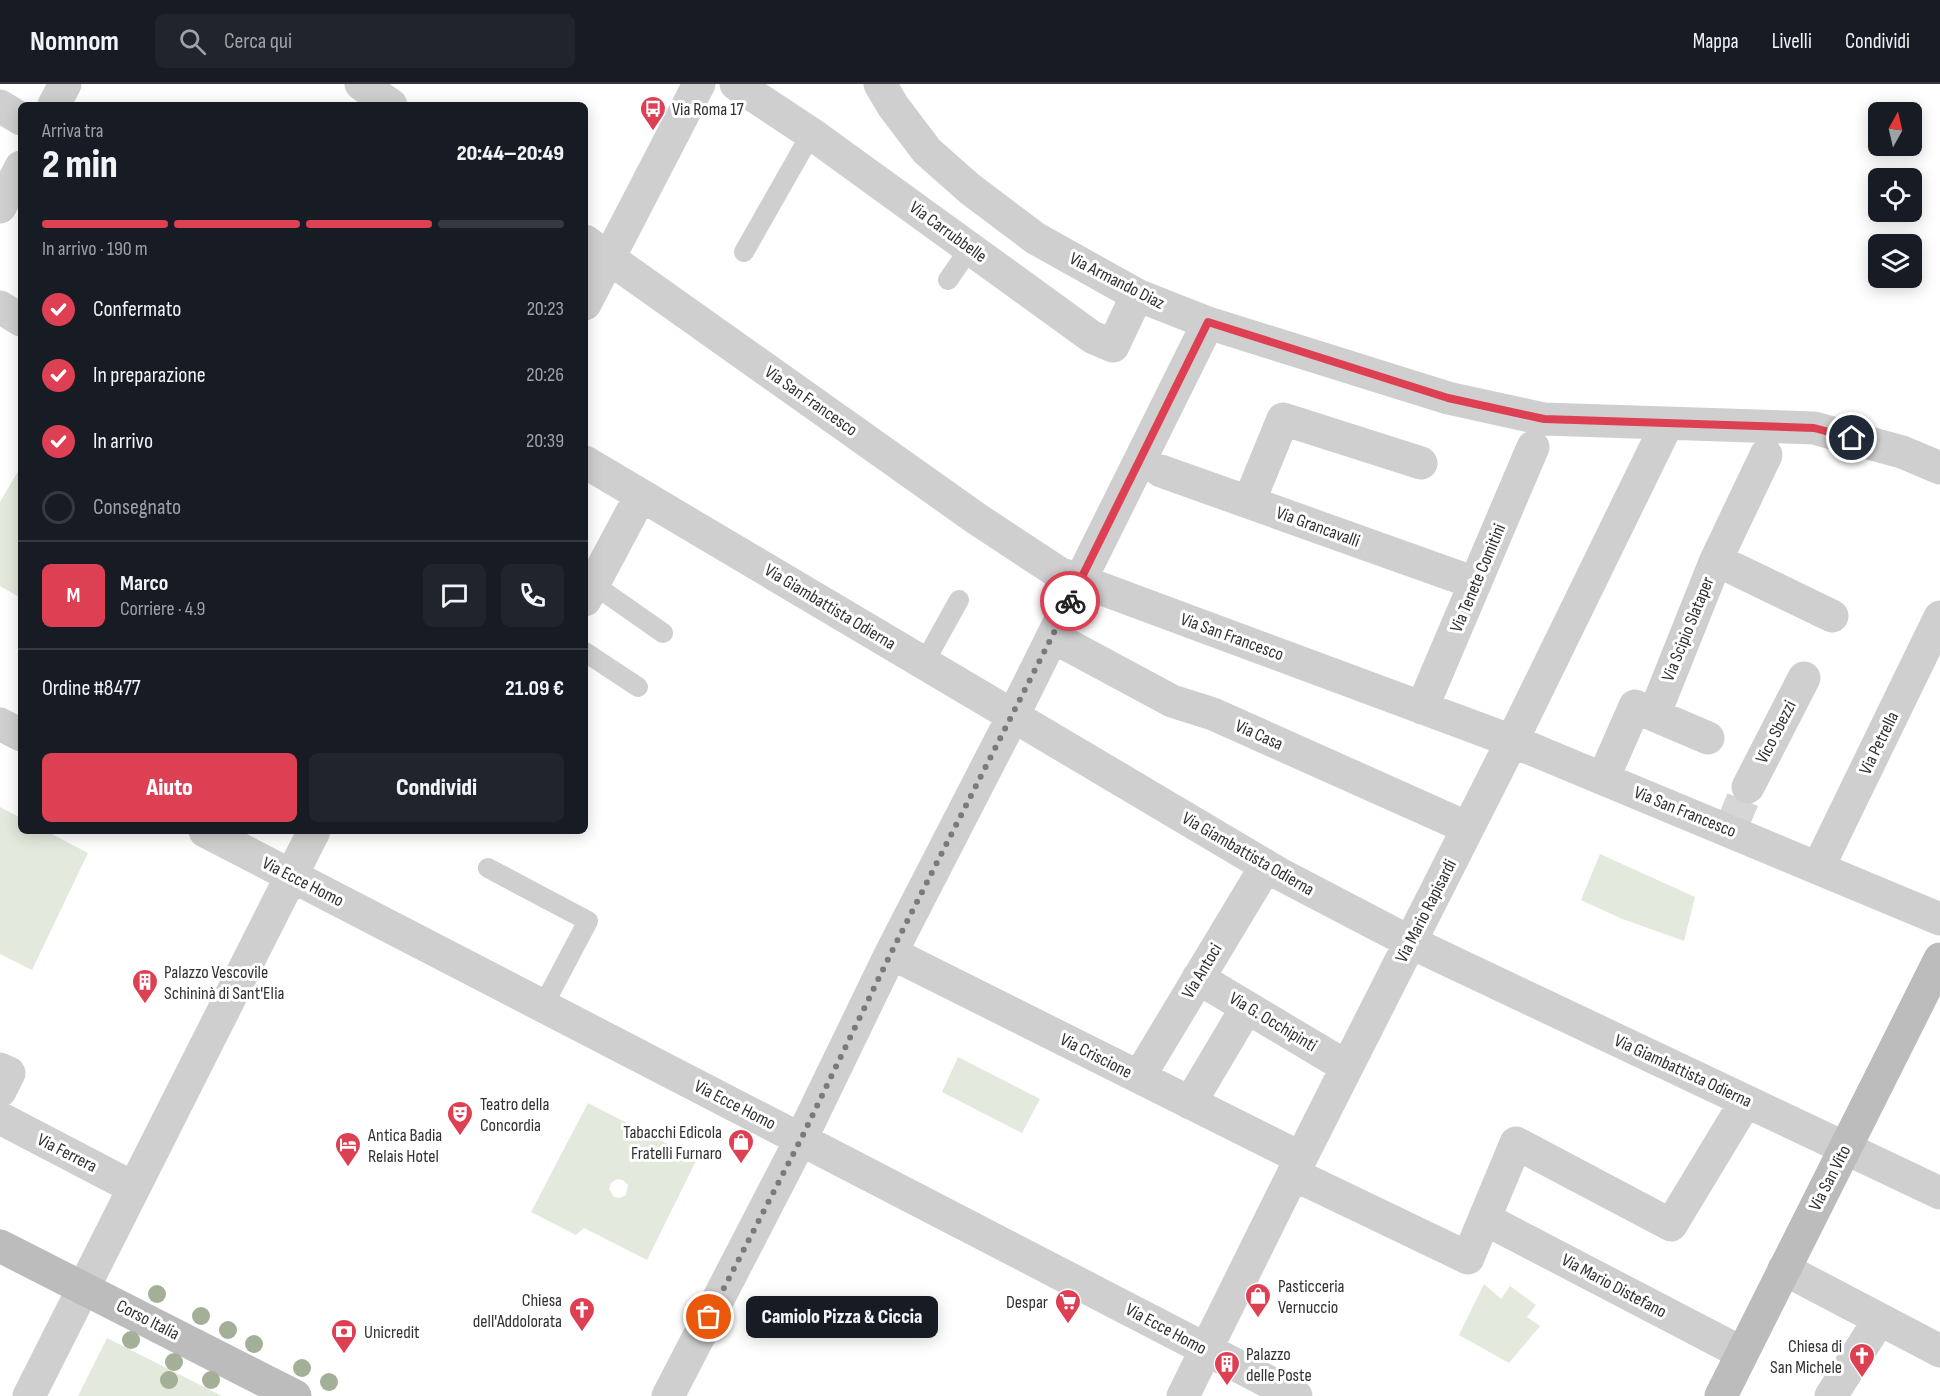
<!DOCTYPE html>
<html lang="it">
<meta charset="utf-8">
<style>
:root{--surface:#171b24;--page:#20242c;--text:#f1f3f6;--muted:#9ea1a6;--line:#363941;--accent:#de4053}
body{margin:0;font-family:"Sofia Sans Condensed",sans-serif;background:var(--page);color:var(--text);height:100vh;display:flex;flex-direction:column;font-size:22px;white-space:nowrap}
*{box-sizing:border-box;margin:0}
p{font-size:20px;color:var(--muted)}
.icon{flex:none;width:33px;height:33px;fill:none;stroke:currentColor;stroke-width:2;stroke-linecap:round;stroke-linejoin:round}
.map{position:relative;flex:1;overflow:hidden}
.details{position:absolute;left:18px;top:18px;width:570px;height:732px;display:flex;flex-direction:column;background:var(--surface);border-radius:9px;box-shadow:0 3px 15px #0003}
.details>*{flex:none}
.needle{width:39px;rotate:8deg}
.fabs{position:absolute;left:1868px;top:18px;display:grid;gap:12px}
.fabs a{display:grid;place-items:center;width:54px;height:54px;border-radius:9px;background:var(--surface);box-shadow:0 3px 15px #0003;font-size:30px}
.pin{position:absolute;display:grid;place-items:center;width:51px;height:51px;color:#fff;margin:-26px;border:3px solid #fff;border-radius:50%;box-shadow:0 2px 6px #0007}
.courier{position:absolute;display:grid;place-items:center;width:60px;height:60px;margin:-30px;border:4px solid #de4053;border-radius:50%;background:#fff;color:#222;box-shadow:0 2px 8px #0007}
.bubble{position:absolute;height:42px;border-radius:9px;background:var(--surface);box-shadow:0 3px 15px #0003;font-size:20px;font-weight:800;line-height:42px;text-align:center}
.headline em{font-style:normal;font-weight:800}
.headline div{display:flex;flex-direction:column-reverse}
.headline{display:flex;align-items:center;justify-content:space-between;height:102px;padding:0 24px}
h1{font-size:39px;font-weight:800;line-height:45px}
.bar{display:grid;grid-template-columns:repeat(4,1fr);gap:9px 6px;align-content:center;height:72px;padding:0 24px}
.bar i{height:8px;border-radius:4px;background:var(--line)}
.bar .active{background:var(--accent)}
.bar p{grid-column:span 4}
.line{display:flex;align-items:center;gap:15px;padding:0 24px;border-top:2px solid var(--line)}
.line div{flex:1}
.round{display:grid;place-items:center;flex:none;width:63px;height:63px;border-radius:9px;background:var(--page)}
ol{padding:0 24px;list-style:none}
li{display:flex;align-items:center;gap:18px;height:66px}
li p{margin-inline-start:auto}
li .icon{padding:6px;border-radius:50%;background:var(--accent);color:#fff;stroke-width:4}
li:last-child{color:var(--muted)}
li i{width:33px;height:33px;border:3px solid var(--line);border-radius:50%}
.cta{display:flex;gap:12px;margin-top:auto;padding:12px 24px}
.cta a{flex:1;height:69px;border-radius:9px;background:var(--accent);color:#fff;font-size:24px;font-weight:800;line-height:69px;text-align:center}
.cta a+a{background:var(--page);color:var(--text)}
header{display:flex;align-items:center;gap:36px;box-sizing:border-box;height:84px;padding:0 30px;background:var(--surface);border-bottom:2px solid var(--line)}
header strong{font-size:28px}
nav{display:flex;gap:33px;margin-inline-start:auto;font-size:21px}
.search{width:420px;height:54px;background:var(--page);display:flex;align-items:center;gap:15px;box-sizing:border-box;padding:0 21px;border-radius:9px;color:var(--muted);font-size:22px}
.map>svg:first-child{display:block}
.green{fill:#e3e9dc;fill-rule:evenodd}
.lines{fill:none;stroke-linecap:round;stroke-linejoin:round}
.street-tunnel{stroke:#d6d6d6;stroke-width:33;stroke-dasharray:33 16;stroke-linecap:butt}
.lane{stroke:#cfcfcf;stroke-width:20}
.street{stroke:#cfcfcf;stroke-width:33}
.secondary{stroke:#bcbcbc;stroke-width:33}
.tree{fill:#a3af96}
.done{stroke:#7a7a7a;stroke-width:6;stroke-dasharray:0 10.8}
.route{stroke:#de4053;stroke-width:8}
.labels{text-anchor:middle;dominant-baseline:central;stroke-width:6;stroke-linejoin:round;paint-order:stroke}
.poi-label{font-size:18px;fill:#323232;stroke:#fff;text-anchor:start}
.street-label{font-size:18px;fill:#323232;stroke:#fff}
</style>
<header>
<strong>Nomnom</strong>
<div class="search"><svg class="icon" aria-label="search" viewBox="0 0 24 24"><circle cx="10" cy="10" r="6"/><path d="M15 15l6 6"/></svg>Cerca qui</div>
<nav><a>Mappa</a><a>Livelli</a><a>Condividi</a></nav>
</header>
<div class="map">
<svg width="1940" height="1312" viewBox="0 0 1940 1312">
<rect width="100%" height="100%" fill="#fff"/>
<path class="green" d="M21 382V514L0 502V418Z
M0 723 21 734V747H46L88 769 32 886 0 870Z
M1600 770 1695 813 1684 857 1620 834 1581 816Z
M958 973 1040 1015 1022 1049 942 1008Z
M588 1019 697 1075 647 1176 584 1144 576 1151 531 1128ZM617 1095 623 1096 628 1101 626 1111 620 1114 614 1113 609 1105 611 1099Z
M1484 1200 1501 1215 1510 1202 1536 1221 1527 1233 1540 1242 1509 1279 1459 1251Z
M107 1254 222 1312H78Z"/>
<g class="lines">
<path class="street-tunnel" d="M1730 746 1748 703"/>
<path class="lane" d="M744 168 811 50
M948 196 970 164
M593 500 663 549
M585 568 638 603
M924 579 959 516
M488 784 588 837 543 922"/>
<path class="street" d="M361 0 391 21
M736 0 816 53 1092 253 1113 262 1137 211
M880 0 893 22 927 67 970 105 1035 154 1137 211 1208 239 1448 314 1544 335 1814 344 1902 368 1940 384
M54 21 65 0
M0 22 21 35
M0 123 21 83
M585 157 977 435 1059 489 1512 657 1940 835
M585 220 699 0
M0 223 21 236
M585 378 1278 789 1410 858 1940 1109
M1161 387 1475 499
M1249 418 1283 335 1421 379
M1716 476 1832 532
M585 516 641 411
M1053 553 1172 617 1213 630 1468 744
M1422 624 1533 363
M1654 631 1708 654
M0 640 21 651
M1603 695 1635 622 1654 631 1716 476 1766 371
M1748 703 1804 594
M205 747 1296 1312
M1818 784 1940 533
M891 869 1301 1074
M1198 894 1347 983
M0 985 9 989 0 1007
M1139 993 1266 782
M1190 1019 1247 923
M0 1034 134 1104
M1293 1090 1468 1174 1516 1059 1671 1141 1746 1017
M1485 1135 1742 1269
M1784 1185 1940 1267
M29 1312 314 747
M668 1312 801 1055 891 869 1013 632 1208 239
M1183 1312 1301 1074 1512 657 1667 340
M1831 1312 1879 1236"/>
<path class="secondary" d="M0 1162 295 1312
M1721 1312 1940 875"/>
</g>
<g class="tree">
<circle cx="157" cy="1210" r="9"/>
<circle cx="201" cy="1232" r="9"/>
<circle cx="228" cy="1246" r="9"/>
<circle cx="131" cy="1256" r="9"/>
<circle cx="254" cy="1260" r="9"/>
<circle cx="174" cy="1278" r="9"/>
<circle cx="302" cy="1284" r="9"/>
<circle cx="169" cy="1296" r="9"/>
<circle cx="211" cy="1296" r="9"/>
<circle cx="329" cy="1298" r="9"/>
</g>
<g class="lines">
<path class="done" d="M709 1233 801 1055 891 869 1070 517"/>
<path class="route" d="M1070 517 1208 238 1448 314 1544 335 1814 344 1852 354"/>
</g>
<defs>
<symbol id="bus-pin" viewBox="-11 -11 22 30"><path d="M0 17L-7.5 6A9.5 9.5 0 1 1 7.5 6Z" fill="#de4053" stroke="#fff"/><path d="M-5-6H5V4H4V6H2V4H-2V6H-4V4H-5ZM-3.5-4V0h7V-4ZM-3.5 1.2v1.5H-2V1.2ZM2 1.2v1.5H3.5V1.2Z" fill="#fff"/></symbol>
<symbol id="building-pin" viewBox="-11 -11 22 30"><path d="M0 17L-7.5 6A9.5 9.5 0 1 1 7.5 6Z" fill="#de4053" stroke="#fff"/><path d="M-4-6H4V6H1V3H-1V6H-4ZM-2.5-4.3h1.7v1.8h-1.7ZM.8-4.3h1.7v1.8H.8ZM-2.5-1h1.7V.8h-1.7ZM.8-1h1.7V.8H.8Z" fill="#fff"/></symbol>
<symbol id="theatre-pin" viewBox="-11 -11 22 30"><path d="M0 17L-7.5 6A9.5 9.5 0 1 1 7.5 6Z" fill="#de4053" stroke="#fff"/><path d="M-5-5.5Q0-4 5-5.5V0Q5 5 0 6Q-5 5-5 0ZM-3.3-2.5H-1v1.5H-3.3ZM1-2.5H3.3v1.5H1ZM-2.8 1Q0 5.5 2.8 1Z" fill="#fff"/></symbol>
<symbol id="shop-pin" viewBox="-11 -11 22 30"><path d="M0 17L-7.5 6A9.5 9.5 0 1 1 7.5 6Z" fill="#de4053" stroke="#fff"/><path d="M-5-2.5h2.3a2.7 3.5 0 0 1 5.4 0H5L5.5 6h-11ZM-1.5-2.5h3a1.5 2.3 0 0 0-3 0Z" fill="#fff"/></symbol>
<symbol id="hotel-pin" viewBox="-11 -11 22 30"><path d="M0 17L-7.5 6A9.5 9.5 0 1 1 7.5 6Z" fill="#de4053" stroke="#fff"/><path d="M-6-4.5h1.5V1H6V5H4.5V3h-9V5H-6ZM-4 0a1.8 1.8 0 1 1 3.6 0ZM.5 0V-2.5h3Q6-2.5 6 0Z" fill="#fff"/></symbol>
<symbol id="supermarket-pin" viewBox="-11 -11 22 30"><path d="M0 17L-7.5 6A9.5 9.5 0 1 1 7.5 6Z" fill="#de4053" stroke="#fff"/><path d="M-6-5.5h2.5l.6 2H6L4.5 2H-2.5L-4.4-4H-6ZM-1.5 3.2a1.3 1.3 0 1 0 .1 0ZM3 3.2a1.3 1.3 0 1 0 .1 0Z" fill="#fff"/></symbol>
<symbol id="church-pin" viewBox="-11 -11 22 30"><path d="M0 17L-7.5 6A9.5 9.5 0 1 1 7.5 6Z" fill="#de4053" stroke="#fff"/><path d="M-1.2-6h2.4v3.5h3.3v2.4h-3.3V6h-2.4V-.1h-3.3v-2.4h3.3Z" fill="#fff"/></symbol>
<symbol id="bank-pin" viewBox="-11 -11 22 30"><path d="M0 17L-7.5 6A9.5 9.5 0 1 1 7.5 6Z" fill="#de4053" stroke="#fff"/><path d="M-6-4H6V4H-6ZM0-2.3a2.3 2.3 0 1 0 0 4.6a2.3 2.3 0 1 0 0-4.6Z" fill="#fff"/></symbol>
</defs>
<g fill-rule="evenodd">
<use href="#bus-pin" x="638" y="10" width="30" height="40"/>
<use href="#building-pin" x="130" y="883" width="30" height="40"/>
<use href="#theatre-pin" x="445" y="1015" width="30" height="40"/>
<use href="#shop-pin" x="726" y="1043" width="30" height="40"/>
<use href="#hotel-pin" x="333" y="1046" width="30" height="40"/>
<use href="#shop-pin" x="1243" y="1197" width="30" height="40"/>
<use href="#supermarket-pin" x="1053" y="1203" width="30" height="40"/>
<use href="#church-pin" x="567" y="1211" width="30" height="40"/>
<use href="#bank-pin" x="329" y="1233" width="30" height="40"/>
<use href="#church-pin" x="1847" y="1257" width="30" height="40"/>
<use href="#building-pin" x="1212" y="1265" width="30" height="40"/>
</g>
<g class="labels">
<g class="poi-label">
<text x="672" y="25">Via Roma 17</text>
<text x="164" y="888">Palazzo Vescovile<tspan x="164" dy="21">Schininà di Sant'Elia</tspan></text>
<text x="480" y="1020">Teatro della<tspan x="480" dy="21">Concordia</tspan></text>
<text x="722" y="1048" text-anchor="end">Tabacchi Edicola<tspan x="722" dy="21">Fratelli Furnaro</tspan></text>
<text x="368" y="1051">Antica Badia<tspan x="368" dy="21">Relais Hotel</tspan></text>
<text x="1278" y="1202">Pasticceria<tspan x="1278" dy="21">Vernuccio</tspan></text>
<text x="562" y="1216" text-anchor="end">Chiesa<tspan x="562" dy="21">dell'Addolorata</tspan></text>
<text x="1048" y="1218" text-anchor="end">Despar</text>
<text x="364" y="1248">Unicredit</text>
<text x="1842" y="1262" text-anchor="end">Chiesa di<tspan x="1842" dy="21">San Michele</tspan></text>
<text x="1246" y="1270">Palazzo<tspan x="1246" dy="21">delle Poste</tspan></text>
</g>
<g class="street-label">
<text transform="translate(948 148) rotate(36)">Via Carrubbelle</text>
<text transform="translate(1117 197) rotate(27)">Via Armando Diaz</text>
<text transform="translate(811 317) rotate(35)">Via San Francesco</text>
<text transform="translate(1318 443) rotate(20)">Via Grancavalli</text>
<text transform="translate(1478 494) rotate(-67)">Via Tenete Comitini</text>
<text transform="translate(830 523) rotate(31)">Via Giambattista Odierna</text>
<text transform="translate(1688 545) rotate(-68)">Via Scipio Slataper</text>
<text transform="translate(1232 553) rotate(20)">Via San Francesco</text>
<text transform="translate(1776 648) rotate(-63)">Vico Sbezzi</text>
<text transform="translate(1259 651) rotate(24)">Via Casa</text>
<text transform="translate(1879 659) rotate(-64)">Via Petrella</text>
<text transform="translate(1685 728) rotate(22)">Via San Francesco</text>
<text transform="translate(1248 770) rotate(30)">Via Giambattista Odierna</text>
<text transform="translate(303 798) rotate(27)">Via Ecce Homo</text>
<text transform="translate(1426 827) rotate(-63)">Via Mario Rapisardi</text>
<text transform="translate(1202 887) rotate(-59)">Via Antoci</text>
<text transform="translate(1273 938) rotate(31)">Via G. Occhipinti</text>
<text transform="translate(1096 972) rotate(27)">Via Criscione</text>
<text transform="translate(1683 987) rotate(25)">Via Giambattista Odierna</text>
<text transform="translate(735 1021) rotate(27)">Via Ecce Homo</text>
<text transform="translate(67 1069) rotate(27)">Via Ferrera</text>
<text transform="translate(1830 1094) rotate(-63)">Via San Vito</text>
<text transform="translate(1614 1202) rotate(28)">Via Mario Distefano</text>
<text transform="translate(148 1236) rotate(27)">Corso Italia</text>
<text transform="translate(1166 1245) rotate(28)">Via Ecce Homo</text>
</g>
</g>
</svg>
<div class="fabs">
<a><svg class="needle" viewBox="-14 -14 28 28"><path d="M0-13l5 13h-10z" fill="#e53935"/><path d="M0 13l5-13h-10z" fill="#9ea1a6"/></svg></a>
<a><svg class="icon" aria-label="locate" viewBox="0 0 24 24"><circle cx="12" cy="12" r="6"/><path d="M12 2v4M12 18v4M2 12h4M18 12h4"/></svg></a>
<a><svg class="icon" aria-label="layers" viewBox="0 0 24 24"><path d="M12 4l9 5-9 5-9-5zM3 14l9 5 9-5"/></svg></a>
</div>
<div class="pin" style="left:709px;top:1233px;background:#ea580c"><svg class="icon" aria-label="bag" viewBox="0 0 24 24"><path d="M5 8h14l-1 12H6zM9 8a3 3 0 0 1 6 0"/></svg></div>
<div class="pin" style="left:1852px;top:354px;background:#1f2937"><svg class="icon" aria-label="home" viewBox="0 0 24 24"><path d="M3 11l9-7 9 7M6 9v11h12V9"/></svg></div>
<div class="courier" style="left:1070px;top:517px"><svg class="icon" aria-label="bike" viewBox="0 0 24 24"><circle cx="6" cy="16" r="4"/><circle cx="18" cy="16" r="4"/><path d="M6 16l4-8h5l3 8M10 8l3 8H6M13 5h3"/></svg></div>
<div class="bubble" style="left:746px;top:1212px;width:192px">Camiolo Pizza &amp; Ciccia</div>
<section class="details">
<div class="headline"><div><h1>2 min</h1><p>Arriva tra</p></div><em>20:44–20:49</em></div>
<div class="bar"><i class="active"></i><i class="active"></i><i class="active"></i><i></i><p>In arrivo · 190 m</p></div>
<ol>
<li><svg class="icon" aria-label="check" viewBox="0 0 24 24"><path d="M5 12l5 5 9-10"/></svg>Confermato<p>20:23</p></li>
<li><svg class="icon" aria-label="check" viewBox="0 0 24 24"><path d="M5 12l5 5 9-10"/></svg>In preparazione<p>20:26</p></li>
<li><svg class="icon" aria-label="check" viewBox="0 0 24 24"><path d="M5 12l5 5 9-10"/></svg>In arrivo<p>20:39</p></li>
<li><i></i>Consegnato</li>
</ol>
<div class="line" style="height:108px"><b class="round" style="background:var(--accent);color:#fff">M</b><div><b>Marco</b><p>Corriere · 4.9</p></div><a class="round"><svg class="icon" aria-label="chat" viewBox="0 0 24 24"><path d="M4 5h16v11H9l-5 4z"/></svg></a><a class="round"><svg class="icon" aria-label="phone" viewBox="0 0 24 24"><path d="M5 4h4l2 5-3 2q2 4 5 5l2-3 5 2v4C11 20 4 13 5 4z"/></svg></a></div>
<div class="line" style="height:78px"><div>Ordine #8477</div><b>21.09 €</b></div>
<div class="cta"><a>Aiuto</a><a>Condividi</a></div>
</section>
</div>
